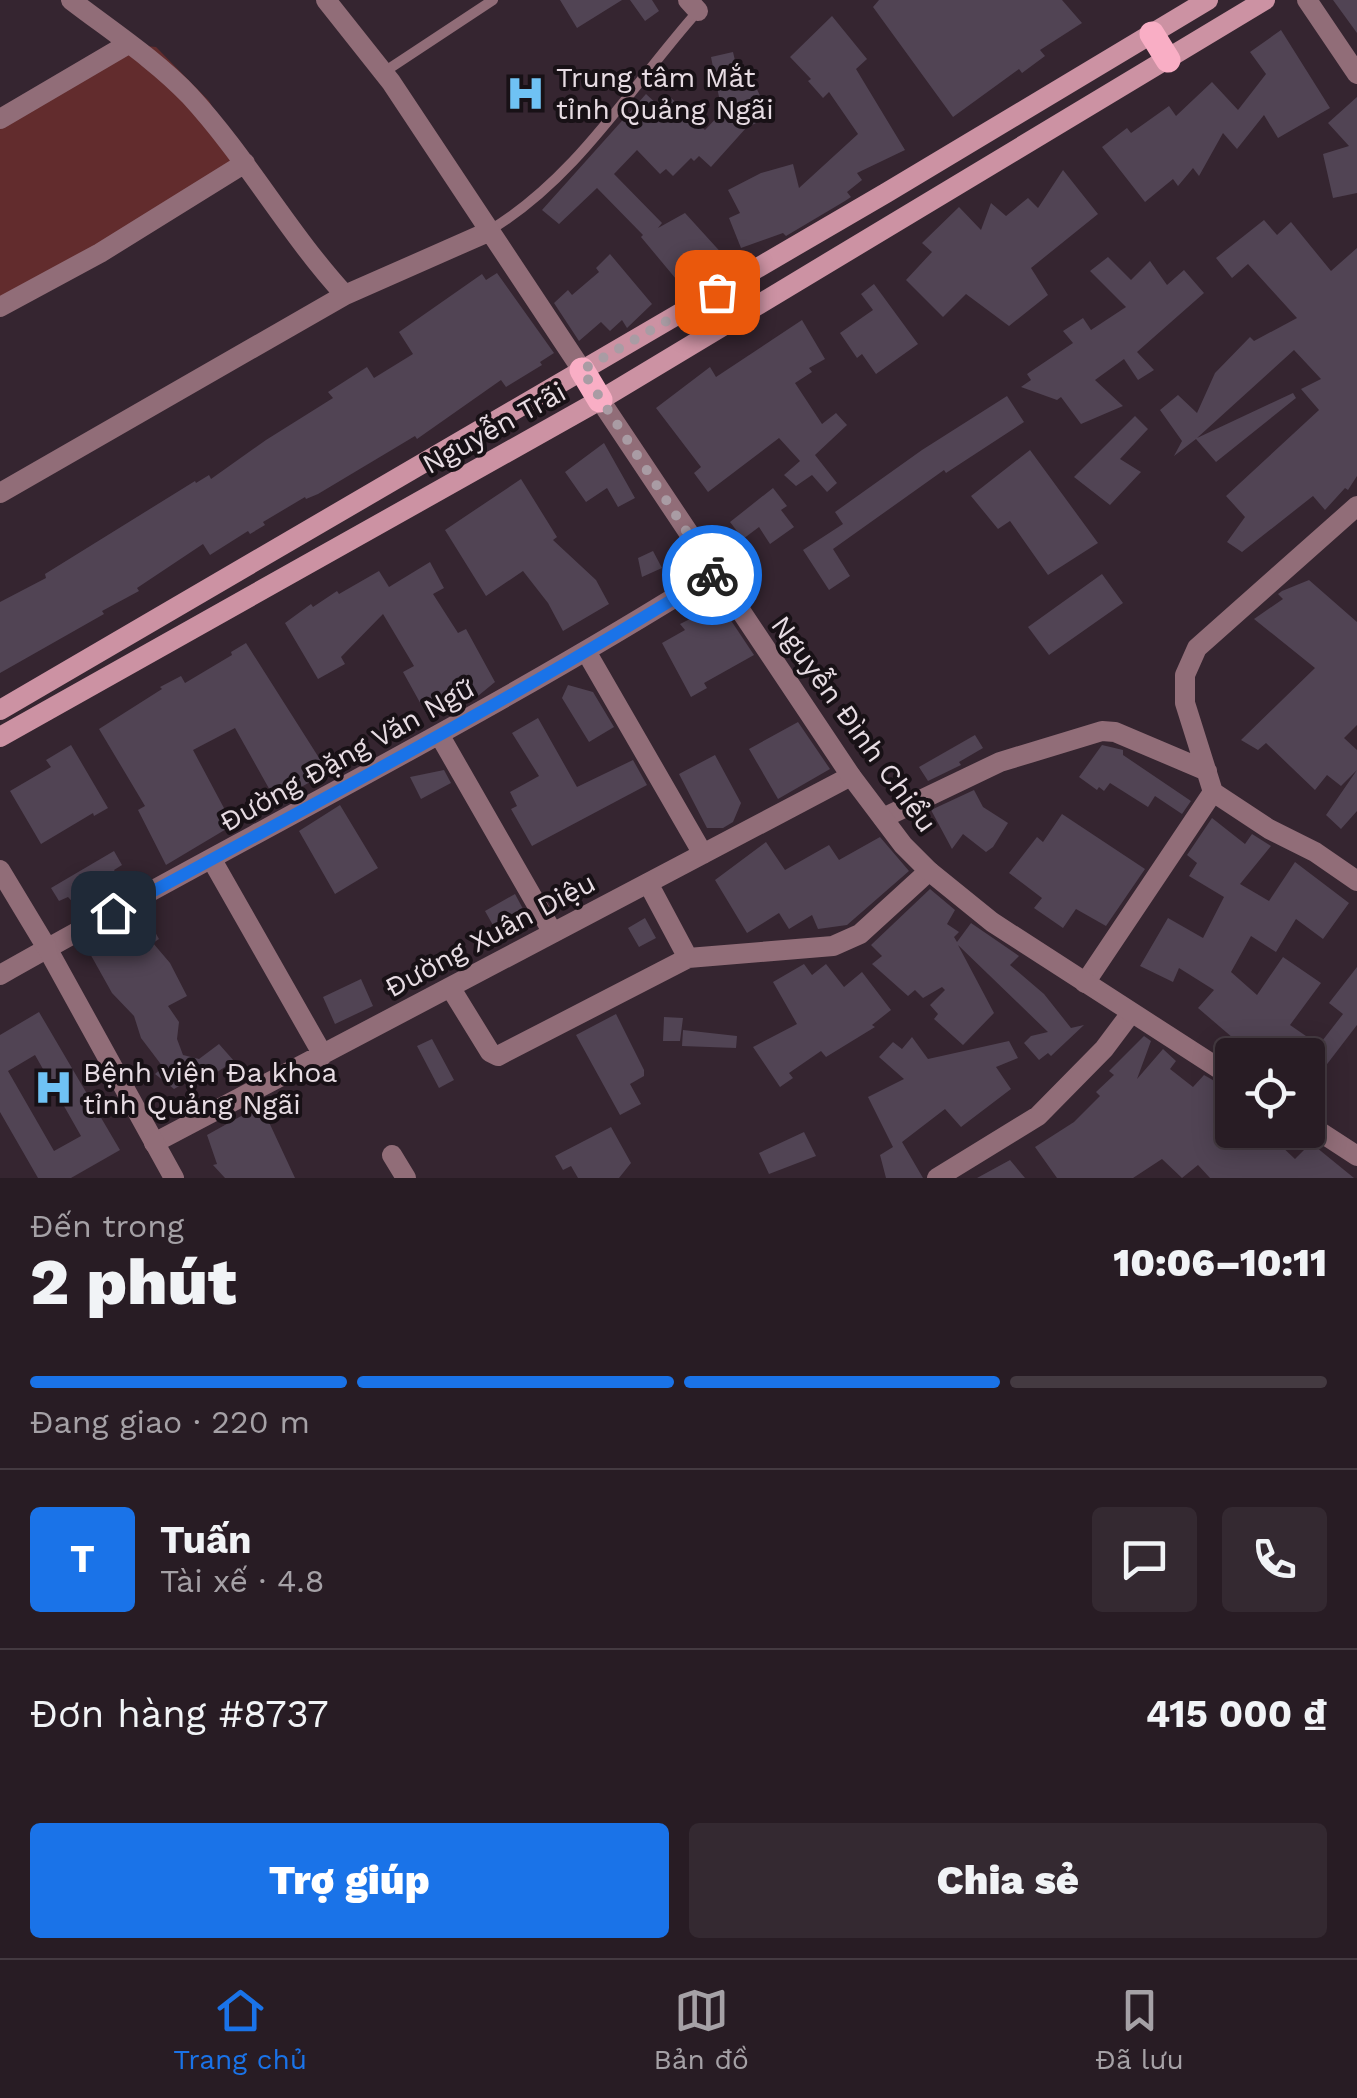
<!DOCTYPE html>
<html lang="vi">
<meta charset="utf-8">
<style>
:root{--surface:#281c24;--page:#342931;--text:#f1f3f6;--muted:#a5a1a6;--line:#443a41;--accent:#1a73e8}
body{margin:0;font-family:"Work Sans",sans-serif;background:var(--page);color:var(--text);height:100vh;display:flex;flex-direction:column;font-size:38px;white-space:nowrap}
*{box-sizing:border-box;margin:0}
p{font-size:32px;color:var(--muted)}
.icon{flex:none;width:55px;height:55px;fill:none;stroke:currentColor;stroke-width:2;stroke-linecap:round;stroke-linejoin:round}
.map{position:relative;height:1178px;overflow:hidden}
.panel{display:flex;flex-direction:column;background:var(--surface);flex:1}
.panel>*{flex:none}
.fabs{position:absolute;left:1215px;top:1038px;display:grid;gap:20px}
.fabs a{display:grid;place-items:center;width:110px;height:110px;border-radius:10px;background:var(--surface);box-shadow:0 5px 25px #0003,0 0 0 2px var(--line);font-size:50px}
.pin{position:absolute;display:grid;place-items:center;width:85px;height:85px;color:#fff;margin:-42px;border-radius:20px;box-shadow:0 5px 15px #0006}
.courier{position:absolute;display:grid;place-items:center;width:100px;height:100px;margin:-50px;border:8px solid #1a73e8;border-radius:50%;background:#fff;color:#222;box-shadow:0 2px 12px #0007}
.head em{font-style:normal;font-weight:800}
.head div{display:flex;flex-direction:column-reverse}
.head{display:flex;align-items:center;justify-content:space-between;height:170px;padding:0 30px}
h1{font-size:65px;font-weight:800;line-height:75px}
.bar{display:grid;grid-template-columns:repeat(4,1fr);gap:15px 10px;align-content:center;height:120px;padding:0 30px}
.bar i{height:12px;border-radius:8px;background:var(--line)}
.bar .active{background:var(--accent)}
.bar p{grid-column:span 4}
.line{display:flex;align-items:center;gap:25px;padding:0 30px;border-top:2px solid var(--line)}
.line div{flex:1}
.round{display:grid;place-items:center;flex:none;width:105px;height:105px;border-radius:10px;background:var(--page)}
.action{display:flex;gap:20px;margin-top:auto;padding:20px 30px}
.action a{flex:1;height:115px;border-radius:10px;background:var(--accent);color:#fff;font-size:40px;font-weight:800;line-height:115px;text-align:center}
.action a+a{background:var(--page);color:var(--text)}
.dock{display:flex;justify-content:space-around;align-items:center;height:140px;border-top:2px solid var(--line);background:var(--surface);font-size:28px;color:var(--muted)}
.dock a{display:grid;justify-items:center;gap:5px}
.dock .active{color:var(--accent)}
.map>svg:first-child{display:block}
.green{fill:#622c2d}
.building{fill:#514454;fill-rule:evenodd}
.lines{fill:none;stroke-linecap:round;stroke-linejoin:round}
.service{stroke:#916d78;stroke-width:10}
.minor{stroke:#916d78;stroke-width:20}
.tertiary{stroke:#916d78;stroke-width:20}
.secondary{stroke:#cc92a3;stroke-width:20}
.primary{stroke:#f9aec5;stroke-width:25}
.done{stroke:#a99ca4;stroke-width:10;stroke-dasharray:0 18}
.route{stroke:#1a73e8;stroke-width:12}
.labels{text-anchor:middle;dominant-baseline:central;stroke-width:8;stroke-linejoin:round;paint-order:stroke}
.poi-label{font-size:28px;fill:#e7dce3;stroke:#181116;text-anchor:start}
.street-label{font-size:28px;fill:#e7dce3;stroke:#181116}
</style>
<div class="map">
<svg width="1357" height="1178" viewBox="0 0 1357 1178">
<rect width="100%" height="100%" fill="#352530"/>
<path class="green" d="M128 44 156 47 209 101 245 163 0 307V121Z"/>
<path class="building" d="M560 0H622L577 28Z
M630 0H652L659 11 645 21Z
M879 0H1062L1082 23 1040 50 1045 56 1022 73 1019 69 953 117 873 7Z
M1333 0H1357V33Z
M832 16 867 59 856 69 905 150 857 173 862 180 847 192 851 197 845 201 786 236 783 233 741 248 729 218 740 213 728 190 761 173 793 164 799 188 858 134 829 92 823 98 808 81 811 79 790 57Z
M1281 30 1330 108 1278 138 1264 115 1237 149 1223 133 1199 176 1193 168 1178 186 1173 179 1145 202 1102 147 1127 128 1131 133 1169 106 1176 116 1212 82 1238 110 1266 74 1250 52Z
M733 52 741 86 750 75 770 116 746 128 711 167 699 156 694 161 691 158 673 176 666 169 660 174 637 150 614 174 662 223 658 228 685 213 726 258 703 278 692 265 676 279 641 237 643 235 597 188 559 224 542 210 646 94 659 106 669 96 705 130 722 112 711 57Z
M1357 97V193L1333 198 1323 154 1349 146 1328 123Z
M1063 170 1098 214 1031 268 1048 295 1009 326 966 294 943 317 906 280 932 252 922 243 959 207 981 230 991 203 1006 216 1028 198 1038 208Z
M1264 220 1277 235 1291 222 1331 271 1357 248V476L1348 490 1345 488 1325 510 1313 496 1242 552 1227 542 1245 517 1226 496 1319 410 1301 389 1321 379 1294 350 1197 438 1293 393 1296 398 1216 462 1196 439 1174 456 1182 441 1160 410 1178 395 1197 413 1215 373 1250 337 1254 341 1297 318 1248 264 1232 278 1216 258Z
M610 254 652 304 627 328 622 320 610 331 601 322 579 341 554 303 568 290 572 295 599 272 596 268Z
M1108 257 1131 280 1150 261 1167 285 1184 270 1204 293 1137 352 1154 370 1138 380 1124 359 1095 380 1123 406 1081 424 1061 397 1057 400 1021 387 1031 380 1027 374 1073 343 1063 331 1083 318 1091 330 1126 307 1090 271Z
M497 273 554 353 540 362 542 365 506 387 501 380 417 439 415 436 318 494 306 499 305 497 263 522 265 525 250 534 248 531 210 555 203 544 137 588 139 591 102 611 104 614 0 673V602L46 578 45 574 195 481 196 483 209 475 211 479 266 440 333 398 328 392 367 367 374 378 413 354 399 332 482 274 486 280Z
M874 284 918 344 876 374 862 354 857 358 840 333 873 310 861 294Z
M802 320 825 359 809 368 812 372 795 383 822 424 836 413 847 425 815 455 837 483 827 492 812 475 796 486 784 475 800 461 779 438 708 492 694 473 701 467 656 408 710 367 716 377Z
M1007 396 1024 422 946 473 944 470 833 549 850 576 829 590 803 550 843 524 835 512 922 450Z
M1135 416 1148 429 1120 459 1141 472 1110 505 1074 477Z
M604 443 635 498 618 507 607 488 586 502 565 472Z
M1030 450 1098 543 1048 575 1010 521 998 529 971 496Z
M521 479 557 537 553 540 596 580 609 604 563 631 548 603 523 571 486 596 445 530Z
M773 488 787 506 781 510 794 527 770 544 759 527 743 539 730 522Z
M653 551 662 568 642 577 638 558Z
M430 562 444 588 433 594 458 633 466 629 495 682 473 700 449 705 428 717 403 672 414 666 383 614 341 657 345 664 318 679 285 623 311 604 313 607 337 591 339 594 379 571 389 587Z
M1102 574 1123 603 1049 655 1028 627Z
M1309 580 1357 622V725L1344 738 1357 750V770L1341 786 1327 775 1315 790 1266 743 1258 750 1241 740 1315 668 1254 619 1283 599 1278 594 1282 591Z
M720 604 754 655 704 683 707 688 691 697 662 643 685 630 680 624Z
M246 643 328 772 276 801 235 728 193 750 233 825 166 865 138 810 145 806 99 729 162 689 160 687 181 676 185 683 232 655 231 652Z
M568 685 593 692 614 727 589 742 562 698Z
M538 718 577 787 633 760 647 785 532 846 511 809 517 806 510 792 539 776 512 733Z
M798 722 830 769 778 799 749 749Z
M975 735 983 748 959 762 961 765 928 781 919 767Z
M71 745 108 808 94 816 93 813 41 844 10 791 51 767 46 760Z
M1102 745 1123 750V755L1191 801 1182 814 1155 796 1148 807 1110 783 1104 791 1099 787 1097 790 1079 777Z
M715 755 741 803 733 822 723 828H707L679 774Z
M444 770 451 783 421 799 410 777Z
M1357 770V811L1341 829 1326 815Z
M974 790 983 807 1008 823 993 847 986 852 963 834 952 849 931 810Z
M340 805 378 868 335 894 299 831Z
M1062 814 1145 869 1106 926 1076 909 1063 928 1034 908 1042 898 1009 873 1037 837 1043 842Z
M1212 818 1245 844 1252 834 1271 846 1240 884 1269 901 1295 862 1349 903 1323 939 1296 919 1276 952 1251 936 1231 972 1257 995 1283 957 1321 983 1290 1025 1319 1045 1343 1014 1329 1003 1357 967V1025L1308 1089V1055H1262L1233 1038 1198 1008 1214 990 1179 968 1173 982 1140 966 1168 918 1203 938 1224 897 1189 876 1197 863 1187 855Z
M880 837 909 871 847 925 818 929 812 915 789 929 779 913 747 933 715 880 766 842 785 870 829 845 839 860Z
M114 851 122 865 114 870 123 886 80 910 68 897 59 901 51 888Z
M930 889 955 910 947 924 959 932 954 937 957 942 971 923 1019 956 1010 965 1044 994 1071 1028 1084 1025 1051 1056 1048 1053 1039 1060 1024 1043 1031 1036 1048 1032 958 945 994 1013 963 1045 934 1019 938 1014 930 1005 945 990 942 987 923 998 915 990 908 996 872 964 882 956 871 945Z
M515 894 529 920 499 936 485 911Z
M147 918 159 939 153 943 170 963 187 996 168 1006 179 1022 177 1039 183 1055 199 1059 219 1044 234 1061 211 1076 205 1071 174 1089 155 1074 163 1067 141 1038 134 1016 112 993 88 950Z
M645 918 656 938 639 947 628 928Z
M804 964 812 975 826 964 844 987 862 972 891 1010 872 1025 875 1027 826 1057 821 1051 789 1073 793 1078 780 1087 753 1047 797 1024 773 982Z
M361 979 373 1006 335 1024 323 997Z
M39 1012 120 1150 71 1178H38L0 1112V1035ZM35 1055 81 1136 54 1151 8 1071Z
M616 1014 644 1070V1076L630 1084 641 1104 620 1115 576 1035Z
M664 1017 683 1018 680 1041H663Z
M683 1030 737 1036 736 1048 682 1046Z
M1144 1036 1151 1041 1137 1079 1163 1049 1176 1061 1170 1069 1193 1087 1204 1075 1232 1091V1130H1264L1295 1159 1311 1143 1354 1178H1210L1198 1165 1182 1178 1162 1159 1133 1178H1057L1035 1147 1074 1122 1100 1096 1096 1092 1114 1075 1109 1071Z
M912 1037 928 1059 1009 1041 1018 1058 996 1067 1011 1089 961 1127 945 1109 902 1142 923 1178H886L880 1155 893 1147 868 1097 904 1079 879 1057 893 1042 902 1049Z
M432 1039 454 1080 439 1088 417 1046Z
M261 1105 295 1178H225L213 1165 217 1164 207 1135Z
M611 1127 631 1163 619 1178H578L571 1166 563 1170 555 1156Z
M804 1132 816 1156 769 1174 759 1153Z
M1010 1160 1025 1178H977Z"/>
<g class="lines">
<path class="service" d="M384 72 493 0
M490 230C577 178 632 85 698 11"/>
<path class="minor" d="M71 0C110 30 156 60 190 96 247 158 288 233 345 295
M326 0 391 82 582 370
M688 0 698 11
M1307 0 1357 74
M0 119 128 44
M0 307 100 253 245 163
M0 493 345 295 488 232
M1357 506 1197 648 1185 675V703L1213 792 1269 829 1315 852 1357 881
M587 653 703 854
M440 736 553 933
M883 818 1000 762 1102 731 1115 732 1207 771
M212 860 323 1055
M648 883 688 958
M0 975C238 840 482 719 714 573
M1085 983 1213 792
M450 987 490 1052 498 1056 688 958 833 946 860 934 929 871
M154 1143 851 776
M392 1155 406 1178
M937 1178 1038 1116 1104 1049 1131 1013"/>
<path class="tertiary" d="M600 400 851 776 903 845 929 871 992 922 1232 1077
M0 870 47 948 174 1178
M1308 1124 1357 1156"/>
<path class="secondary" d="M0 710 886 193 1208 0
M0 737 600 400 1265 0"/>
<path class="primary" d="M1152 34 1168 60
M582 370 600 400"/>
</g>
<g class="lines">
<path class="done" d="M712 575 714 574 582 370 717 292"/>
<path class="route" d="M113 913C315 803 518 697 712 575"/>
</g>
<defs>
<symbol id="hospital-bare" viewBox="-9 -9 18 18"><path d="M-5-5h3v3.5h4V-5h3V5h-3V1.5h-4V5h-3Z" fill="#6fc2f4" stroke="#181116" stroke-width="2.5" paint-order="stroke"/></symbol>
</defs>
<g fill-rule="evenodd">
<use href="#hospital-bare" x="498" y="66" width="55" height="55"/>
<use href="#hospital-bare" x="26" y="1060" width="55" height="55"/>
</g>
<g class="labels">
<g class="poi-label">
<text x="556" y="77">Trung tâm Mắt<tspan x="556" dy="32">tỉnh Quảng Ngãi</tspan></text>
<text x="83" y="1072">Bệnh viện Đa khoa<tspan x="83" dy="32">tỉnh Quảng Ngãi</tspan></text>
</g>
<g class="street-label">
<text transform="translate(494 428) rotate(-29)">Nguyễn Trãi</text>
<text transform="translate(854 724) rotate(54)">Nguyễn Đình Chiểu</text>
<text transform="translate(347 755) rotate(-29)">Đường Đặng Văn Ngữ</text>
<text transform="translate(490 935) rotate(-28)">Đường Xuân Diệu</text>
</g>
</g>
</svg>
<div class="fabs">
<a><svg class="icon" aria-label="locate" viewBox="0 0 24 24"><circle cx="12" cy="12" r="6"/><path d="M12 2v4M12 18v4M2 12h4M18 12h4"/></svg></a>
</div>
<div class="pin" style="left:717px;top:292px;background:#ea580c"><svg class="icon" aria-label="bag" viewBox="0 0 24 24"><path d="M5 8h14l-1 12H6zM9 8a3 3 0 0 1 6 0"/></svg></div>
<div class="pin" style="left:113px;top:913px;background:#1f2937"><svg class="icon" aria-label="home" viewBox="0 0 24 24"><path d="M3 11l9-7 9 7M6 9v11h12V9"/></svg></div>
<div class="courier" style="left:712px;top:575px"><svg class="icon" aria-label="bike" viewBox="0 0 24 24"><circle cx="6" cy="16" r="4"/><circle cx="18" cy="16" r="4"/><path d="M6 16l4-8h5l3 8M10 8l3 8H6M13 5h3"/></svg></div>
</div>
<section class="panel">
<div class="head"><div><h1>2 phút</h1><p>Đến trong</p></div><em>10:06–10:11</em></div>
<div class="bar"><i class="active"></i><i class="active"></i><i class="active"></i><i></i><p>Đang giao · 220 m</p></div>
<div class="line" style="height:180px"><b class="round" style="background:var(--accent);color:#fff">T</b><div><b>Tuấn</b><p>Tài xế · 4.8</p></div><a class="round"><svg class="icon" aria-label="chat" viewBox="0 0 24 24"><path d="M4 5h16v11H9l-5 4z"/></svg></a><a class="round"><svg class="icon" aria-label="phone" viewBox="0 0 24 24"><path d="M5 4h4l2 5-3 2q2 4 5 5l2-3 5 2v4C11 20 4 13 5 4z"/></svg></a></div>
<div class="line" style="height:130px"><div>Đơn hàng #8737</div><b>415 000 ₫</b></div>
<div class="action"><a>Trợ giúp</a><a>Chia sẻ</a></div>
</section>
<nav class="dock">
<a class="active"><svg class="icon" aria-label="home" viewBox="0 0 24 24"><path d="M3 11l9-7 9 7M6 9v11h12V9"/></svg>Trang chủ</a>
<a><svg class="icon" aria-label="map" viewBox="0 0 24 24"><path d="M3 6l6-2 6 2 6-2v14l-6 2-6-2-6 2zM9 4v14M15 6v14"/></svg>Bản đồ</a>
<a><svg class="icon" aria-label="saved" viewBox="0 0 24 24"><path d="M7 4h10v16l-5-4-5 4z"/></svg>Đã lưu</a>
</nav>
